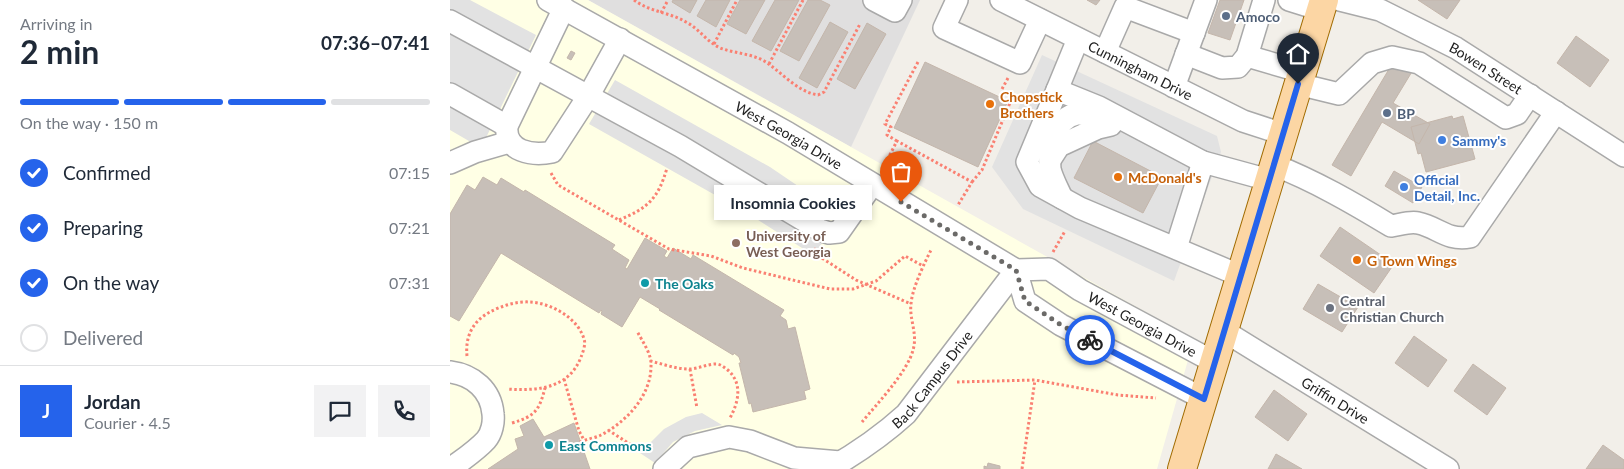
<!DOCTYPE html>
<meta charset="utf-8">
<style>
:root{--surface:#fff;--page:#f2f2f3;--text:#1f2937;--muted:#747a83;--line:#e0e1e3;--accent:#2563eb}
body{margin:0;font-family:Lato,sans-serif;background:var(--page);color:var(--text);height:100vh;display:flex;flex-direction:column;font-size:19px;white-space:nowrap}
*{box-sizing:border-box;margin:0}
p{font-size:16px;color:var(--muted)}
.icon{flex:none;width:28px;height:28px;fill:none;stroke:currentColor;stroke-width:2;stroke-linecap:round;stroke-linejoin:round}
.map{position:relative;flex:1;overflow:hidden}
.drawer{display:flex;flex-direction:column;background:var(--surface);width:450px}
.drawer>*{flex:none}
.pin{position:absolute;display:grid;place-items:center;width:42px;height:42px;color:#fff;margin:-51px -21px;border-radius:50% 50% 50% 0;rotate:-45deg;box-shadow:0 0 5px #0007}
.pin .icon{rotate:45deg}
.courier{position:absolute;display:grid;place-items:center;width:50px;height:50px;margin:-25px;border:4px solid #2563eb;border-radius:50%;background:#fff;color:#222;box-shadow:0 1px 6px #0007}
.bubble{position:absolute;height:35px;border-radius:0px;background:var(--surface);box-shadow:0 2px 8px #0003;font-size:16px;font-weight:700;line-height:35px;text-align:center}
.headline em{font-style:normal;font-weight:700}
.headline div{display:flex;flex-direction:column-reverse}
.headline{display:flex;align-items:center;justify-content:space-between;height:85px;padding:0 20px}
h1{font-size:32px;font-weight:700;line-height:38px}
.bar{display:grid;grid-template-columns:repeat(4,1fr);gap:8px 5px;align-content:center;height:60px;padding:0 20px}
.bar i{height:6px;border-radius:4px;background:var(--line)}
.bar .selected{background:var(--accent)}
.bar p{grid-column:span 4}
.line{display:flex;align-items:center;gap:12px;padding:0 20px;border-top:1px solid var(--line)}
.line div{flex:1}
.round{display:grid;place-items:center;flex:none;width:52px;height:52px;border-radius:0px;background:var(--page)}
ol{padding:0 20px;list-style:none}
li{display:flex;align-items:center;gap:15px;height:55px}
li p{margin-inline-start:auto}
li .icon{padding:5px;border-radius:50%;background:var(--accent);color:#fff;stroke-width:4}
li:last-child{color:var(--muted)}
li i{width:28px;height:28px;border:2px solid var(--line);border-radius:50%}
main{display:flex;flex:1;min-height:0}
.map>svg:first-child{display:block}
.residential{fill:#e0dfdf}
.education{fill:#ffffe5}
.parking{fill:#e2e2e2}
.building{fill:#c7bfb8;stroke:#c4b6ab}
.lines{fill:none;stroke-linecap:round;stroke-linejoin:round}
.minor-casing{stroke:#a9a9a9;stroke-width:24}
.major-casing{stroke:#a06b00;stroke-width:30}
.path{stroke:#fa8072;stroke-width:3;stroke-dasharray:2.5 2.5;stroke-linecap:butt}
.minor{stroke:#fff;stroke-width:21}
.major{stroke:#fcd6a4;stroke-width:28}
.done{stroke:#6b6a68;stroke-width:5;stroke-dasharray:0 9}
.route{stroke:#2563eb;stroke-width:6}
.service-dot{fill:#5c6f8a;stroke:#fff;stroke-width:2}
.food-dot{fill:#e8710a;stroke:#fff;stroke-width:2}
.shop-dot{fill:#3f7fe0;stroke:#fff;stroke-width:2}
.education-dot{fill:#8d6e63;stroke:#fff;stroke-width:2}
.culture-dot{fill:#0f9aa8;stroke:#fff;stroke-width:2}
.worship-dot{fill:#6b7280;stroke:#fff;stroke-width:2}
.labels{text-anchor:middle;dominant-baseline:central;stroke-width:4;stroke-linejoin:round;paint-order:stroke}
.service-label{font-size:14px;font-weight:bold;fill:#4e5e75;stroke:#fff;text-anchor:start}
.street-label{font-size:14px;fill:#222;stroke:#fff}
.food-label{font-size:14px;font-weight:bold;fill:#c56008;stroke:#fff;text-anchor:start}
.shop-label{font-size:14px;font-weight:bold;fill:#366cbe;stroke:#fff;text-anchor:start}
.education-label{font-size:14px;font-weight:bold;fill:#785e54;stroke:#fff;text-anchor:start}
.culture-label{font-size:14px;font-weight:bold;fill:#0d838f;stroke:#fff;text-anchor:start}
.worship-label{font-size:14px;font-weight:bold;fill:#5b616d;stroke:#fff;text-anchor:start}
</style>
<main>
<section class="drawer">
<div class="headline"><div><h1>2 min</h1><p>Arriving in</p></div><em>07:36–07:41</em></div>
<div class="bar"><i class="selected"></i><i class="selected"></i><i class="selected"></i><i></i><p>On the way · 150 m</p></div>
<ol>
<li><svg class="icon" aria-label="check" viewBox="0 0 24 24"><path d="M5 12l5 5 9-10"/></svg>Confirmed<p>07:15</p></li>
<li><svg class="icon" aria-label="check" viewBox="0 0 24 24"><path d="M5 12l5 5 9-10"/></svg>Preparing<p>07:21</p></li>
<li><svg class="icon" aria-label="check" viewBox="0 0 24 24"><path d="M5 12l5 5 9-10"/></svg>On the way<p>07:31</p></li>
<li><i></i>Delivered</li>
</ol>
<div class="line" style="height:90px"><b class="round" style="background:var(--accent);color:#fff">J</b><div><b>Jordan</b><p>Courier · 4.5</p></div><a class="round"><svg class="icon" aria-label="chat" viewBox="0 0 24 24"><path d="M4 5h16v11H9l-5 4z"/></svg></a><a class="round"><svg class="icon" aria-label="phone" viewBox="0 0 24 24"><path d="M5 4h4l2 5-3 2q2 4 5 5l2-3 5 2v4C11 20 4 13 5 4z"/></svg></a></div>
</section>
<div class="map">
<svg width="1174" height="469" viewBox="0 0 1174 469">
<rect width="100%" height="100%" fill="#f2efe9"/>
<path class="residential" d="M138 0H470L401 147Z"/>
<path class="education" d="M0 0H138L744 339 707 469H0Z"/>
<path class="parking" d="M0 0H20L86 35 31 148 0 130Z
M592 55 767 136 771 152 724 281 573 209 542 167Z
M165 80 320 167 379 207 371 220 374 241 363 255 297 213 139 124Z
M252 413 272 425 245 431 223 442 205 463 190 453 214 429 236 417Z"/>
<path class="building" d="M223 0H247L240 13 222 2Z
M256 0H280L266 27 247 16Z
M290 0H315L296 34 277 24Z
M325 0H349L321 51 302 41Z
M358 0H370L380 5 349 61 330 51Z
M637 0H650L646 5Z
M770 0H794L780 40 758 33Z
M968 0H1010L997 19Z
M380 22 398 32 367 88 349 78Z
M417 23 436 34 405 89 387 79Z
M1126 36 1159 60 1140 87 1107 63Z
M121 51 125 53 121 60 117 58Z
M945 59 963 70 943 103 980 124 969 144 932 122 901 176 882 165Z
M475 62 558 101 528 167 444 128Z
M1002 116 1003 119 1013 116 1025 159 976 172 971 153 968 154 961 127Z
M643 141 712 177 693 213 624 178Z
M944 171 972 187 963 203 935 186Z
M33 177 47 185 51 178 74 192 75 190 165 245 162 249 179 260 175 268 177 269 195 238 217 251 214 256 217 258 223 248 241 259 243 255 334 310 330 316 336 320 338 329 345 327 360 389 354 391 356 399 303 412 301 403 299 404 289 363H291L289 357 284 353 283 355 209 310 210 309 190 297 172 327 151 314 152 311 151 310 149 313 51 253 9 321 0 316V214L17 185 25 190Z
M890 227 944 264 924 293 870 256Z
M868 284 908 307 892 332 853 309Z
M964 336 997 360 978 387 945 363Z
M1023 364 1056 388 1037 415 1004 391Z
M824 390 857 414 838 441 805 417Z
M83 419 94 437 124 423 140 469H38L68 449 65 439 74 436 70 426Z
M1153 445 1174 460V469H1136Z
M826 454 852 469H818Z
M538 463 550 466V469H534V466L537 467Z"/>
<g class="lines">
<defs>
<g id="minor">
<path id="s1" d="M98 0 338 133 566 270 599 269 630 290 764 362"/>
<path d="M424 0 445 11 451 0"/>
<path d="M507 0 494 28 570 63 590 20"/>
<path id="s2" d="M551 0 793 121 833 134"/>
<path d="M839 0 871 10"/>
<path id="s3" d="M890 0 930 10 1006 48 1174 156"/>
<path d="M114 8 57 126C54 152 83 156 102 152L139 95 170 39"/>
<path d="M0 21 230 146 370 230 379 233 389 232 422 185"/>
<path d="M655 52 675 7 744 33"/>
<path d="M736 54 772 68 788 67 797 56 814 0"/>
<path d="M797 56 852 72"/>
<path d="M848 84 889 94 922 63 942 57 969 63 1056 118 1067 114 1080 95"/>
<path d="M724 87 756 0"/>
<path d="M607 90 628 39"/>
<path d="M0 94 57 126"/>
<path d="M600 160 609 146 648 128 661 125"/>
<path d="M0 163 25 152 59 142"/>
<path d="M824 165C865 181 903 203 941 226 949 225 960 221 968 223 988 227 996 241 1020 237L1106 112"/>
<path d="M612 198C608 189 602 178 600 169 598 150 605 117 627 114 636 113 646 119 653 122"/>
<path d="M726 248 753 162"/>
<path d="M566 270 575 301 611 325 754 399"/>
<path d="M791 276 630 208 590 186 577 162 607 90 649 107 753 162 819 180"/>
<path id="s4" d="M774 331 998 469"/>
<path d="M0 372C23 375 41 390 43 414 44 422 42 433 36 440 26 451 12 460 0 469"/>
<path d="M214 469 238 447 279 437 300 441 344 458 390 462"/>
<path id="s5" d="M379 469C407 453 433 435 456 414L566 270"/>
</g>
<path id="major" d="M732 469 874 0"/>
</defs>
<use href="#minor" class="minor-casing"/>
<use href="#major" class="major-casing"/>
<path class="path" d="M184 0C200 12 219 12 236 22 250 29 258 44 273 49 288 54 307 54 320 65 335 76 349 92 368 95L374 92 410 24
M211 13 218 0
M264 44 287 0
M319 64 353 0
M552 89 558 78
M447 141 437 135 441 127 435 124 468 62
M435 164 447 141 522 182 508 205
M101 173 108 185 219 249 261 256 293 268 380 289H403L426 281 455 256 473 266
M522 182 532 170 562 98
M169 220C198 208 208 199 217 168
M366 248 364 253 406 280 461 304
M603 252 615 231
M17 356C15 336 23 321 40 312 51 306 67 301 80 302 101 303 128 318 134 339 136 344 133 352 131 357 119 389 87 391 57 389
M200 361C213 364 226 369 239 369 248 369 257 364 266 364 271 364 275 368 279 371 293 385 288 403 280 418
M240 369 247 408
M114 379 129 431 134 440
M507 382 585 380 668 395 706 398
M412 422C427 404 458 371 463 350 468 334 459 319 461 304 462 289 474 264 481 250
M62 423C85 416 89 411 95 388
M158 430 189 450
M130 442C137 439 145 438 151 435 176 422 201 396 201 366 202 354 192 341 187 331
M572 469 585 380"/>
<use href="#minor" class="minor"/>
<use href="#major" class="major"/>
</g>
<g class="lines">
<path class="done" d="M451 202 566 270 575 301 611 325 640 340"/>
<path class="route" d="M640 340 754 399 848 84"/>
</g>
<g class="service-dot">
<circle cx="776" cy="16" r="5"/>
<circle cx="937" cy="113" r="5"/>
</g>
<g class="food-dot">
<circle cx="540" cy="104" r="5"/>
<circle cx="668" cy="177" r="5"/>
<circle cx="907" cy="260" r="5"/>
</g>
<g class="shop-dot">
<circle cx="992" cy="140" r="5"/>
<circle cx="954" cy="187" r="5"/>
</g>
<circle class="education-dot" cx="286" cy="243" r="5"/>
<g class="culture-dot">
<circle cx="195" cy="283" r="5"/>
<circle cx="99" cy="445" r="5"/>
</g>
<circle class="worship-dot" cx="880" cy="308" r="5"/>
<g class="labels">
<g class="service-label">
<text x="786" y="16">Amoco</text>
<text x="947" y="113">BP</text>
</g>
<g class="street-label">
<text stroke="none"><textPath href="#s3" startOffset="162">Bowen Street</textPath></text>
<text stroke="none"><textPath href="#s2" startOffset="156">Cunningham Drive</textPath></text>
<text stroke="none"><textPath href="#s1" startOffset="276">West Georgia Drive</textPath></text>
<text stroke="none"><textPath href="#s1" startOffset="682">West Georgia Drive</textPath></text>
<text stroke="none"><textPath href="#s5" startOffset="138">Back Campus Drive</textPath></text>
<text stroke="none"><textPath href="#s4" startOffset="131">Griffin Drive</textPath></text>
</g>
<g class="food-label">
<text x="550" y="96">Chopstick<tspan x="550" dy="16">Brothers</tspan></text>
<text x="678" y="177">McDonald's</text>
<text x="917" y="260">G Town Wings</text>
</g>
<g class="shop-label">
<text x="1002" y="140">Sammy's</text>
<text x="964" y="179">Official<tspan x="964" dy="16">Detail, Inc.</tspan></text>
</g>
<g class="education-label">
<text x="296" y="235">University of<tspan x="296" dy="16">West Georgia</tspan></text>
</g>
<g class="culture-label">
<text x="205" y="283">The Oaks</text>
<text x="109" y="445">East Commons</text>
</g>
<g class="worship-label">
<text x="890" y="300">Central<tspan x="890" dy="16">Christian Church</tspan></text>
</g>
</g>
</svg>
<div class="pin" style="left:451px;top:202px;background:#ea580c"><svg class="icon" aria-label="bag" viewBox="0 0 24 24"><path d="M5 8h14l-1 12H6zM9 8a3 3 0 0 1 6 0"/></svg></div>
<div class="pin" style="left:848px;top:84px;background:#1f2937"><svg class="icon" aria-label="home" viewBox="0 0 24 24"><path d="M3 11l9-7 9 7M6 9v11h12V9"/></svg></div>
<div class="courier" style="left:640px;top:340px"><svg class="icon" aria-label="bike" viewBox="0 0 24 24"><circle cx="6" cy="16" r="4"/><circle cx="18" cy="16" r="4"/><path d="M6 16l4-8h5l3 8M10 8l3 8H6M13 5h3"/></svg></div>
<div class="bubble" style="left:264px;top:185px;width:158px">Insomnia Cookies</div>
</div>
</main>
